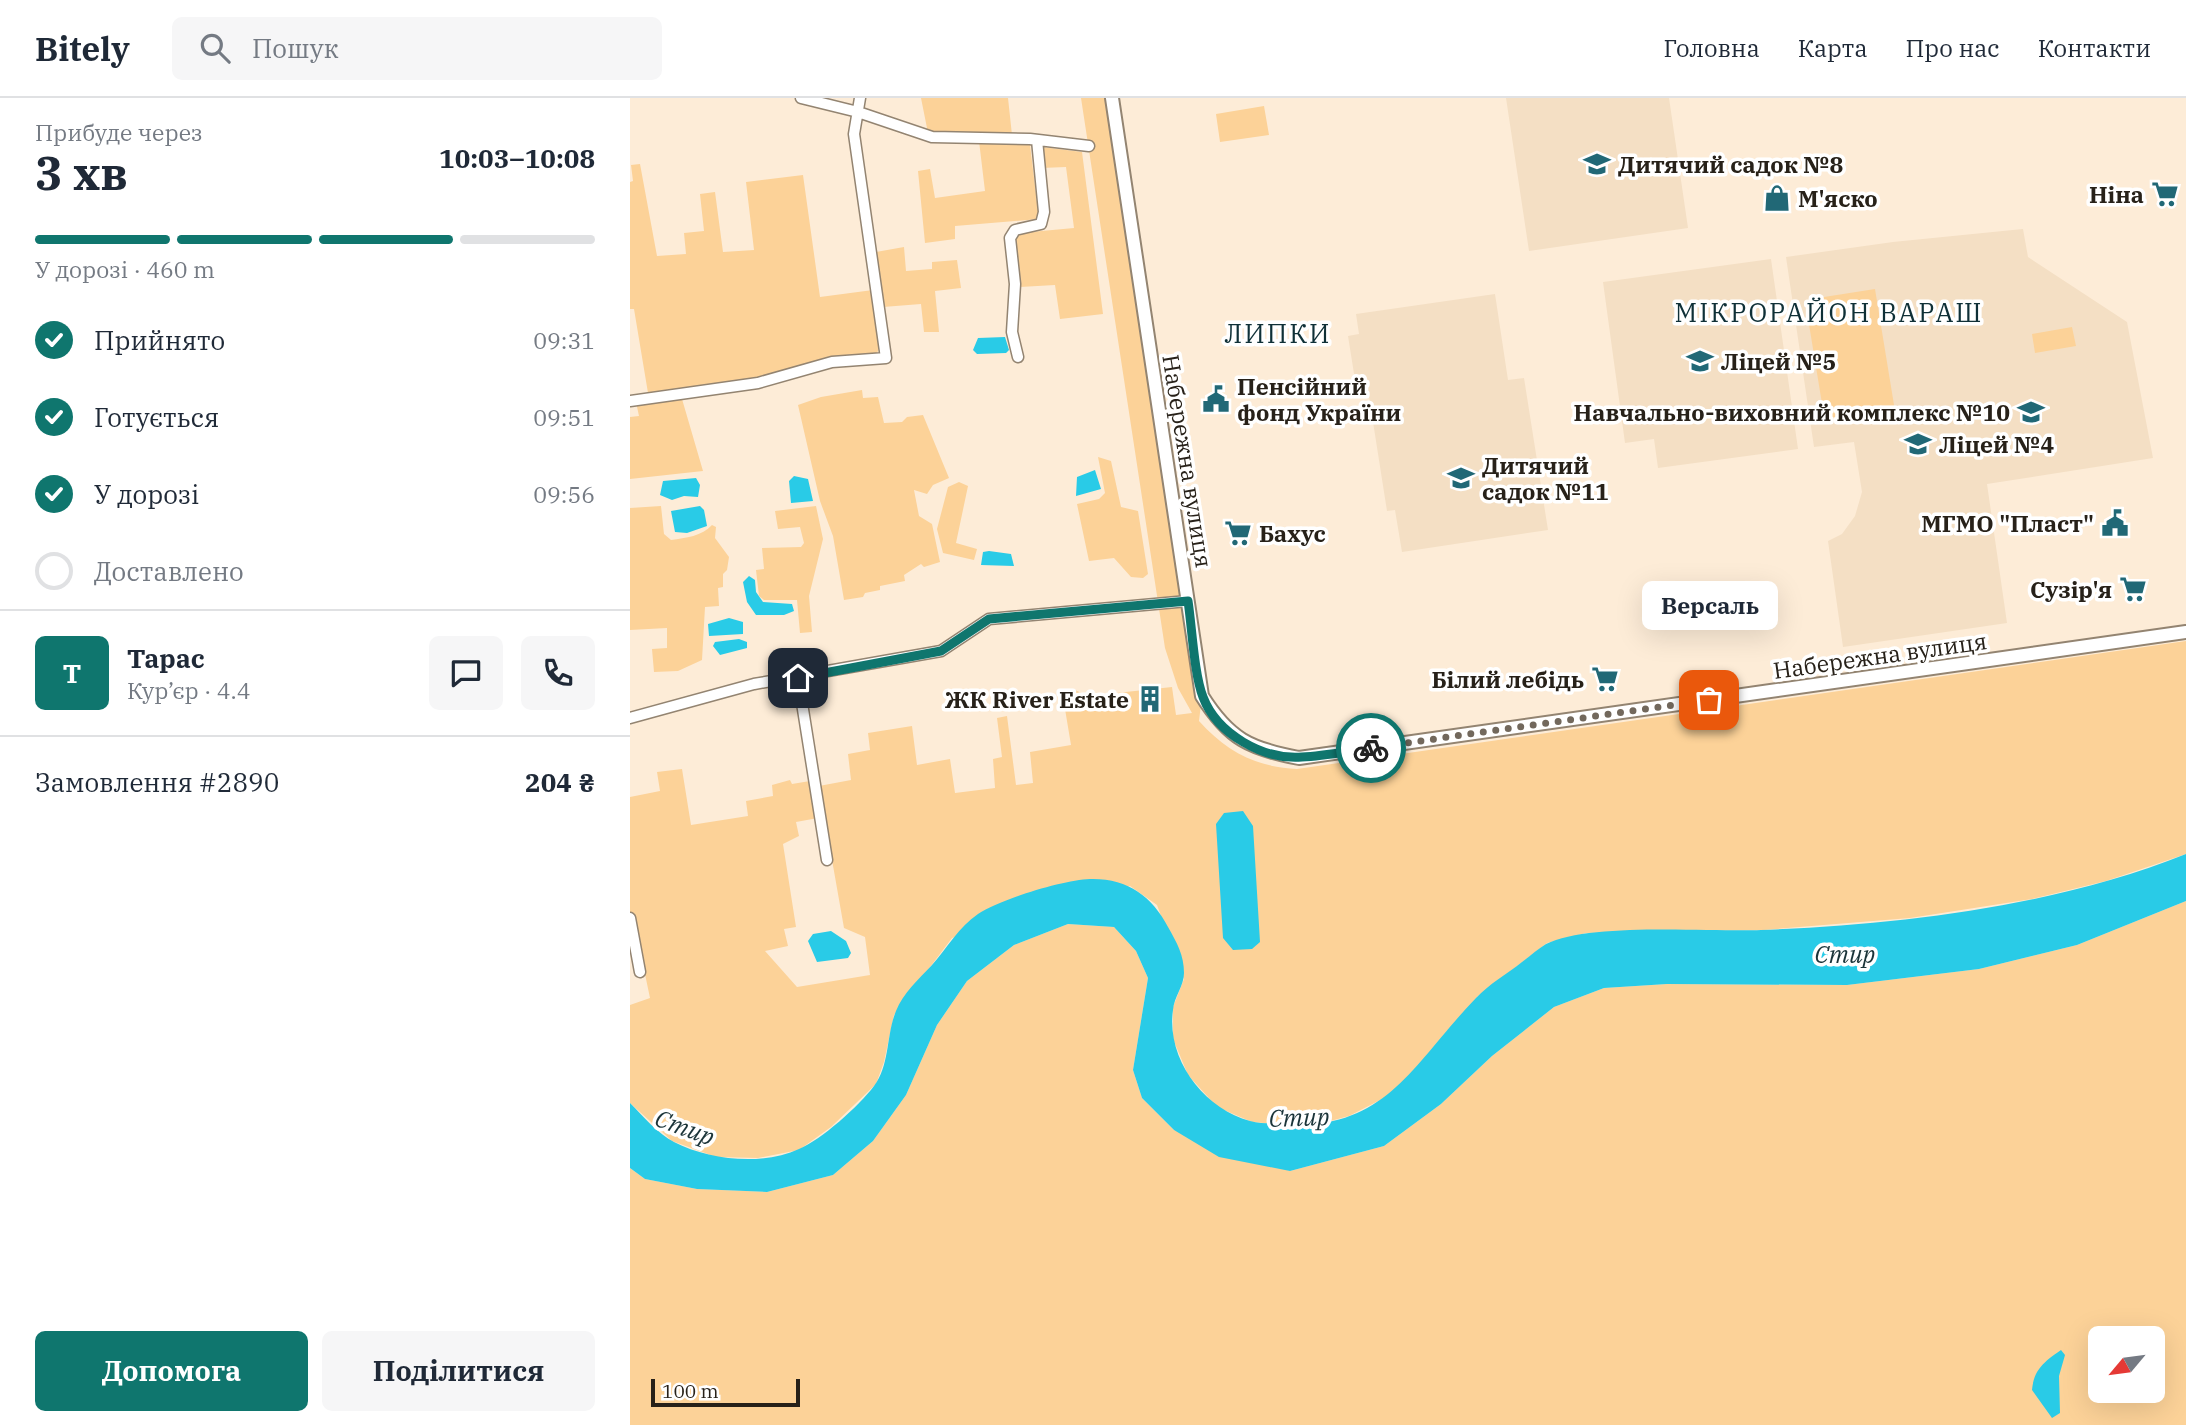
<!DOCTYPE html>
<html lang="uk">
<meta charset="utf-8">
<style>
:root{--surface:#fff;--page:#f6f6f7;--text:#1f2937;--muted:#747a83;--line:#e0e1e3;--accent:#0f766e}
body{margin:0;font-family:"IBM Plex Serif",serif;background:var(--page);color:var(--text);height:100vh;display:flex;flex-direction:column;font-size:26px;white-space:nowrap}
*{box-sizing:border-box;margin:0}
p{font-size:23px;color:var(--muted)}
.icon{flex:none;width:38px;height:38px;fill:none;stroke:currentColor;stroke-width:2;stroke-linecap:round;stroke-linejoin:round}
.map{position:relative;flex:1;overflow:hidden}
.side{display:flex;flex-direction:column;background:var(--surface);width:630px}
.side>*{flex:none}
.needle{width:46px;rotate:241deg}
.controls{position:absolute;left:1458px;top:1228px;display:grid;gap:14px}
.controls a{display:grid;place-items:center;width:77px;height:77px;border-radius:10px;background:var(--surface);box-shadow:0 7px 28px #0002;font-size:35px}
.scale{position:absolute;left:21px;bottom:18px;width:149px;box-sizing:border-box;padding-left:7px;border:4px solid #272119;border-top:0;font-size:19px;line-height:24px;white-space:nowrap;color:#272119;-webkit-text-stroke:5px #fff;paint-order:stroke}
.pin{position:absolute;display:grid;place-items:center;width:60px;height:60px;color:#fff;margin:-30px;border-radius:14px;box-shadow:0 4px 10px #0006}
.courier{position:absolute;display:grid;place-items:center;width:70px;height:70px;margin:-35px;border:5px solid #0f766e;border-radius:50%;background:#fff;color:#222;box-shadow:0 2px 9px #0007}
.bubble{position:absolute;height:49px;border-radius:10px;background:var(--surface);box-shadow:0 7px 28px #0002;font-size:23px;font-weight:700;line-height:49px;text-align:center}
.headline em{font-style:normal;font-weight:700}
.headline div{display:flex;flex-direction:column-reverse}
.headline{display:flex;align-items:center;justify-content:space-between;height:119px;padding:0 35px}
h1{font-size:46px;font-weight:700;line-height:52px}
.bar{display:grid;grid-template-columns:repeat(4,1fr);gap:10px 7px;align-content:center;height:84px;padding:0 35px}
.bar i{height:9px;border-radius:5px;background:var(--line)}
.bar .current{background:var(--accent)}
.bar p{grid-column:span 4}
.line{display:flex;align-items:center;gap:18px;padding:0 35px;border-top:2px solid var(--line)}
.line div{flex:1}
.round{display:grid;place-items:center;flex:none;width:74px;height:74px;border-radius:10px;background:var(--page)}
ol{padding:0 35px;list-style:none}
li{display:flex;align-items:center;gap:21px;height:77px}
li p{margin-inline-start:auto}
li .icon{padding:7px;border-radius:50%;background:var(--accent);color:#fff;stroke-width:4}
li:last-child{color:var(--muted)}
li i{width:38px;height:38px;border:4px solid var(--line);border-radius:50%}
.cta{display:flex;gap:14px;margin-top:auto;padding:14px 35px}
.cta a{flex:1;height:80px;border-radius:10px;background:var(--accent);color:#fff;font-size:28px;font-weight:700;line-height:80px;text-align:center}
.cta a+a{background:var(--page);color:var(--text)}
header{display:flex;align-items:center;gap:42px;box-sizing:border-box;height:98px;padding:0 35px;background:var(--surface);border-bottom:2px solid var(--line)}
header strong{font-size:33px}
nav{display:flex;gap:38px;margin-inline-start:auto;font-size:24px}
.search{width:490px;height:63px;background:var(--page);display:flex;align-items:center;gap:18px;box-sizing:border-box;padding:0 24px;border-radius:10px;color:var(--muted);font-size:26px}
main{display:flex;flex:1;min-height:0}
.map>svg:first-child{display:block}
.built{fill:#f4dfc4}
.green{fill:#fcd298;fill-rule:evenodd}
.water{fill:#29cbe7}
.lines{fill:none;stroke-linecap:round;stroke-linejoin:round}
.minor-casing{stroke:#938471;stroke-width:13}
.tertiary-casing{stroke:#938471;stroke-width:16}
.minor{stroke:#fff;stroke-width:10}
.tertiary{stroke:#fff;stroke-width:12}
.done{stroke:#72685c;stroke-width:7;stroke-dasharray:0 12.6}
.route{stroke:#0f766e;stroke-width:9}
.labels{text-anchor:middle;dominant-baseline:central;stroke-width:7;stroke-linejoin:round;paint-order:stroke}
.poi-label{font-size:23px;font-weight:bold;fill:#272119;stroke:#fff;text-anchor:start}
.street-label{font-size:23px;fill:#272119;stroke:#fff}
.water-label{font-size:24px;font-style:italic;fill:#1b3439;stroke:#fff}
.quarter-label{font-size:26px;letter-spacing:2px;fill:#0f3037;stroke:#fff}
</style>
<header>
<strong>Bitely</strong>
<div class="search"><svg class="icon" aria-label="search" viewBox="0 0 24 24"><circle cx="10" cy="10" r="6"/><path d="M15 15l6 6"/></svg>Пошук</div>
<nav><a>Головна</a><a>Карта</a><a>Про нас</a><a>Контакти</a></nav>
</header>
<main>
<section class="side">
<div class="headline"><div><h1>3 хв</h1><p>Прибуде через</p></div><em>10:03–10:08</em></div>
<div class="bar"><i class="current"></i><i class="current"></i><i class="current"></i><i></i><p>У дорозі · 460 m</p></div>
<ol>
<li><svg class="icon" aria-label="check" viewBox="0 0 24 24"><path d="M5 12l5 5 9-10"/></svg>Прийнято<p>09:31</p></li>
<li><svg class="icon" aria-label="check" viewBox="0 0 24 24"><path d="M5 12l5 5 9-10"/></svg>Готується<p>09:51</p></li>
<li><svg class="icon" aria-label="check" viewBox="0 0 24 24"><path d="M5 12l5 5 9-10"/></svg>У дорозі<p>09:56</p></li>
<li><i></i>Доставлено</li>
</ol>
<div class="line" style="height:126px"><b class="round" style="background:var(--accent);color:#fff">Т</b><div><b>Тарас</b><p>Кур’єр · 4.4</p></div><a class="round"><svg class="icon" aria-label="chat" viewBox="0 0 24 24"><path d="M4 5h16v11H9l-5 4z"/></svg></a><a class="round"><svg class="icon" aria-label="phone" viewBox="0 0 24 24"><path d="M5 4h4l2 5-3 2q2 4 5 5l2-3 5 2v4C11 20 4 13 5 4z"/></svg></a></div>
<div class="line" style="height:91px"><div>Замовлення #2890</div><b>204 ₴</b></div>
<div class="cta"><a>Допомога</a><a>Поділитися</a></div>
</section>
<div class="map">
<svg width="1556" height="1327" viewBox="0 0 1556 1327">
<rect width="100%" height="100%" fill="#fdecd7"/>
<path class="built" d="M876 0H1039L1058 130 899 153Z
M1393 131 1398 159 1497 224 1523 360 1357 386 1377 525 1213 549 1198 443 1212 436 1225 418 1232 394 1224 344 1184 349 1156 159 1263 144Z
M1141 161 1168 351 1028 370 1024 341 995 345 973 184Z
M865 196 878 282 894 280 918 432 772 454 765 412 757 413 738 292 725 282 718 238 729 236 726 216Z"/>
<path class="green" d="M291 0H378L382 37 298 35Z
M451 0H482L572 598 569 623C597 654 626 669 667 671L1556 543V756L1476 783 1402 801 1280 820 1134 832 956 835 917 845 848 898 779 979 758 998 719 1018 678 1029 622 1024 587 1009 558 977 543 941V909L554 881 527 807 500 788 322 840 264 917 254 964 246 986 201 1029 169 1052 128 1060 86 1059 42 1043 0 1005V907L20 900 7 838 0 839V699L30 693 27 674 52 671 61 727 118 718 116 703 143 698 142 687 160 682 162 686 180 683 188 720 166 724 169 738 153 746 166 829 154 831 158 848 135 853 167 889 240 877 235 839 214 830 189 688 221 682 218 656 240 652 238 635 282 628 287 667 320 661 325 695 365 690 363 661 372 659 367 620 377 618 386 687 403 685 400 654 441 647 432 593 443 591 478 608 477 596 542 589 546 617 562 615 548 590 535 550Z
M634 8 639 37 590 44 586 16Z
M349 43 400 47 409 121 325 128V141L295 145 288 73 300 71 305 100 355 93Z
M412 49 452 54 473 216 430 221 425 187 390 189 385 139 390 135 444 130 436 69 411 70Z
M10 66 27 158 56 156 54 135 74 133 70 96 85 94 93 154 124 152 116 84 173 77 190 199 243 192 251 246 247 255 127 282 18 295 4 211H0V84L3 83 1 67Z
M274 149 276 173 302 171V164L327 162 331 190 305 193 309 234H294L291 206 253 209 246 154Z
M1245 191 1265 313 1195 324 1175 202Z
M1442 229 1446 248 1405 255 1402 236Z
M232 292 233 300 248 299 254 325 272 324 277 319 293 317 319 380 303 387 297 396 284 392 289 418 302 426 310 464 294 469 291 466 274 477 275 483 250 488V492L235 495 233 499 214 502 203 438 190 403 168 307 191 299Z
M48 299 52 301 73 373 0 381V319L9 318 6 304Z
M468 359 481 363 491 409 508 413 518 476 513 480 501 479 484 460 459 463 447 406 469 401 475 395Z
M329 384 338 388 326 445 347 451 344 462 313 455 307 431 318 389Z
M31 408 34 436 41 442C56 440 72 438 82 427L86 429 85 440 99 459 97 472 93 476V489L88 490 89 508 75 509 72 562 48 573 24 574 22 551 37 550V530L0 532V410Z
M186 408 193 441 179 498 182 534 170 535 167 502H134L129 498 126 472 134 471 132 450 171 449 174 445 170 429 148 431 145 413Z
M1556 803V1327H0V1070L15 1081 67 1091 137 1094 203 1077 243 1043 276 997 307 927 337 883 384 847 438 826 484 829 506 853 518 880 503 972 512 1000 544 1032 660 1073 754 1048 811 1006 862 958 924 909 974 890 1037 886 1217 887 1349 871 1447 847ZM1470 1241H1522V1293H1470Z"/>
<path class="water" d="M375 239 379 252 376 255 347 256 343 252 348 240Z
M465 372 471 391 446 398 447 379Z
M164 378 178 381 183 403 161 405 159 383Z
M66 380 70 387 68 399 54 398 42 402 30 397 33 383Z
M70 408 74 412 77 428 57 435 45 434 41 413Z
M359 453 381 456 384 468 351 467 353 454Z
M119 478 125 482 126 494 133 504 162 506 164 513 154 517H126L117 504 113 484Z
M99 520 113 524V536L79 538 78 526Z
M109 541 117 544V550L90 557 83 548 85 544Z
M613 713 623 728 630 844 622 851 603 852 593 840 586 726 594 715Z
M1556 756V803L1447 847 1349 871 1217 887 1037 886 974 890 924 909 862 958 811 1006 754 1048 660 1073 589 1059 544 1032 512 1000 503 972 518 880 506 853 484 829 438 826 384 847 337 883 307 927 276 997 243 1043 203 1077 137 1094 67 1091 15 1081 0 1070V1005C13 1018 28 1036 44 1044 79 1062 132 1068 169 1051 191 1042 229 1008 244 988 260 967 256 937 266 913 273 895 289 881 302 867 317 850 329 829 348 816 371 801 433 782 460 781 497 780 522 798 538 829 547 845 554 857 554 875 554 888 544 899 543 912 536 961 574 1011 620 1023 630 1026 640 1025 650 1026 756 1035 783 965 846 900 859 886 877 876 892 864 900 858 908 851 916 846 959 824 1079 834 1131 832 1270 827 1427 808 1556 756Z
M201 833 216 843 221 855 218 860 187 864 178 843 183 836Z
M1431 1252 1435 1257 1429 1278 1430 1315 1422 1320 1402 1292C1404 1271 1414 1264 1431 1252Z"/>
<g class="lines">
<defs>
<path id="minor" d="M171 0 228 14 302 39 400 41 459 48
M388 259 382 234 385 186 380 140 385 132 411 126 414 114 407 42
M0 303 128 285 202 264 256 260 224 36 230 0
M168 580 197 762
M0 620 124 586 311 553 359 521 558 503
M0 820 10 874"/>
<path id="tertiary" d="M482 0 572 598C599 641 620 651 669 660L1556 534"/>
</defs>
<use href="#minor" class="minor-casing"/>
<use href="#tertiary" class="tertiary-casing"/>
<use href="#minor" class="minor"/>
<use href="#tertiary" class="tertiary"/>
</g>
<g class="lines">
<path class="done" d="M741 650 1079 602"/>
<path class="route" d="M168 580 311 553 359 521 558 503C562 529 564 576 573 599 587 636 633 662 672 659 695 658 718 653 741 650"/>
</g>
<defs>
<symbol id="school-bare" viewBox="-9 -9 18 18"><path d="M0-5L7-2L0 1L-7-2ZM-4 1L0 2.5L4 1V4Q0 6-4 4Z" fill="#216876" stroke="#fff" stroke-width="2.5" paint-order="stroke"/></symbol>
<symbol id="supermarket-bare" viewBox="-9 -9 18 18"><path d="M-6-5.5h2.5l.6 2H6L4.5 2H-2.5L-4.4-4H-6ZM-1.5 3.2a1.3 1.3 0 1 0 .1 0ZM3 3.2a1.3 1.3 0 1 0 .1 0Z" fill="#216876" stroke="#fff" stroke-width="2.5" paint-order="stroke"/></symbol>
<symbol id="shop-bare" viewBox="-9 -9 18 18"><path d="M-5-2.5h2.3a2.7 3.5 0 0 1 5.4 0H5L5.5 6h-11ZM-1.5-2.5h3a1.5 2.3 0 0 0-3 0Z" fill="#216876" stroke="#fff" stroke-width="2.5" paint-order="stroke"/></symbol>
<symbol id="civic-bare" viewBox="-9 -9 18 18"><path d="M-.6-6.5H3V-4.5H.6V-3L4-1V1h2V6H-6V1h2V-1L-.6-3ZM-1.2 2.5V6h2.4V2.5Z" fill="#216876" stroke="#fff" stroke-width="2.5" paint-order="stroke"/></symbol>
<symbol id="building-bare" viewBox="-9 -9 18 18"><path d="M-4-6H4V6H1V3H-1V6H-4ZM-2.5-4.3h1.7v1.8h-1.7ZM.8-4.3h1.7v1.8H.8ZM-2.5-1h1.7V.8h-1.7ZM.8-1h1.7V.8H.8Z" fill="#216876" stroke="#fff" stroke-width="2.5" paint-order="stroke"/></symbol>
</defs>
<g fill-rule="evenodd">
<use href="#school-bare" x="948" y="47" width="38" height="38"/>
<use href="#supermarket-bare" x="1516" y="77" width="38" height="38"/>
<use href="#shop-bare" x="1128" y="81" width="38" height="38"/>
<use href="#school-bare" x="1051" y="244" width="38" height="38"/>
<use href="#civic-bare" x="567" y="282" width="38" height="38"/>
<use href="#school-bare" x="1382" y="295" width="38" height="38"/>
<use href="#school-bare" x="1269" y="327" width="38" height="38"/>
<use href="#school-bare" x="812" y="361" width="38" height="38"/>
<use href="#civic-bare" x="1466" y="406" width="38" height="38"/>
<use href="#supermarket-bare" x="589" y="416" width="38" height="38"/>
<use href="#supermarket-bare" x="1484" y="472" width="38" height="38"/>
<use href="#supermarket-bare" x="956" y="562" width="38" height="38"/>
<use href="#building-bare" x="501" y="582" width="38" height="38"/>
</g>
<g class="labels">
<g class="poi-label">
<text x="988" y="66">Дитячий садок №8</text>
<text x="1514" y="96" text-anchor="end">Ніна</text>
<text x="1168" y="100">М'яско</text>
<text x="1091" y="263">Ліцей №5</text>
<text x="607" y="288">Пенсійний<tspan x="607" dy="26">фонд України</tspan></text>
<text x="1380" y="314" text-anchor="end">Навчально-виховний комплекс №10</text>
<text x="1309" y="346">Ліцей №4</text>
<text x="852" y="367">Дитячий<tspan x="852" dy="26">садок №11</tspan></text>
<text x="1464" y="425" text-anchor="end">МГМО "Пласт"</text>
<text x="629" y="435">Бахус</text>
<text x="1482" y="491" text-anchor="end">Сузір'я</text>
<text x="954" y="581" text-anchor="end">Білий лебідь</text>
<text x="499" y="601" text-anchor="end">ЖК River Estate</text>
</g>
<g class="street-label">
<text transform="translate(558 363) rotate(81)">Набережна вулиця</text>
<text transform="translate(1250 557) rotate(-8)">Набережна вулиця</text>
</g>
<g class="water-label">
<text x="1215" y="856">Стир</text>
<text transform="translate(669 1019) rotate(-2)">Стир</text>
<text transform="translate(55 1029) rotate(20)">Стир</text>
</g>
<g class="quarter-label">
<text x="1199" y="214">МІКРОРАЙОН ВАРАШ</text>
<text x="648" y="235">ЛИПКИ</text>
</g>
</g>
</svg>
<div class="controls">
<a><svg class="needle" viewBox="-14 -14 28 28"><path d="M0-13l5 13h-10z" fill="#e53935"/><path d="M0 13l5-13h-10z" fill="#747a83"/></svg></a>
</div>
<div class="scale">100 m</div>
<div class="pin" style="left:1079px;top:602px;background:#ea580c"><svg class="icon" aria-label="bag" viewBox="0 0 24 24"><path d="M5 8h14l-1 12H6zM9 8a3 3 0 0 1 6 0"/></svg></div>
<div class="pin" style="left:168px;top:580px;background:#1f2937"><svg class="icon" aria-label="home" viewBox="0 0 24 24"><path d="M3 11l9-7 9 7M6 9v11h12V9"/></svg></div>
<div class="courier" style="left:741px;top:650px"><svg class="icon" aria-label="bike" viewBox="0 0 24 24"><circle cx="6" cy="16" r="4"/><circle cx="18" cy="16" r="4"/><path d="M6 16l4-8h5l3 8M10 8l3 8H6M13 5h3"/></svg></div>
<div class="bubble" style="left:1012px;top:483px;width:136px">Версаль</div>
</div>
</main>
